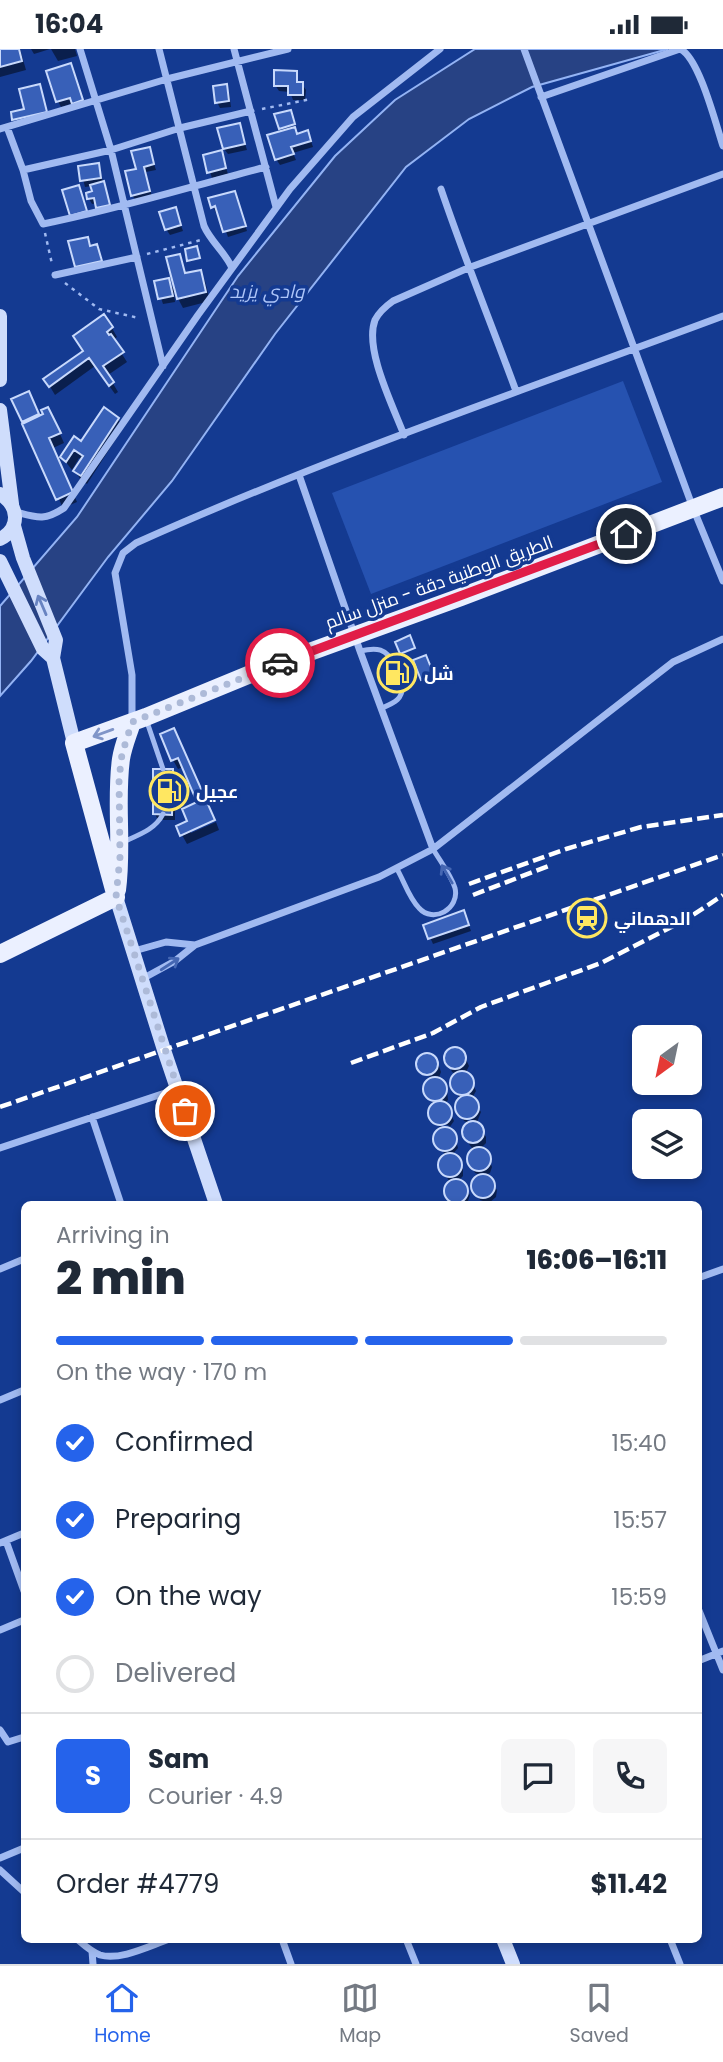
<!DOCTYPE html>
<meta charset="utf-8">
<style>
:root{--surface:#fff;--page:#f6f6f7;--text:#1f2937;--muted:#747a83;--line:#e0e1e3;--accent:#2563eb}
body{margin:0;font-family:Poppins,Cairo,sans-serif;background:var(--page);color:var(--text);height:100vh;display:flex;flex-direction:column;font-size:26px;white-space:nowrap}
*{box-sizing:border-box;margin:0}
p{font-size:23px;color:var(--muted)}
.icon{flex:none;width:38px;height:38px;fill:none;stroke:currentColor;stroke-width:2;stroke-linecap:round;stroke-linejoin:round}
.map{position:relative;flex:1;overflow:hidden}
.sheet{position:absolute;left:21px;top:1152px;width:681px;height:742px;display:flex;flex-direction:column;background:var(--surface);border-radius:10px;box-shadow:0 4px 10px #0003}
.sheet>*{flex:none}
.needle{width:46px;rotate:213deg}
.fabs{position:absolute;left:632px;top:976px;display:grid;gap:14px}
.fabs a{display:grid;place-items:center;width:70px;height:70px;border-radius:10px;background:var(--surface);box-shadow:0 4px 10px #0003;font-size:35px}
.pin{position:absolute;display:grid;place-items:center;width:60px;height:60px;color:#fff;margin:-30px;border:4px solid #fff;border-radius:50%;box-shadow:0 2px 7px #0007}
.courier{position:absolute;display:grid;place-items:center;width:70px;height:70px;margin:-35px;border:5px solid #e11d48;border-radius:50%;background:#fff;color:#222;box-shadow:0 2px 9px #0007}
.headline em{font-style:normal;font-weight:800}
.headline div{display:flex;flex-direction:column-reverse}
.headline{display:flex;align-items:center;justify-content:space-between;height:119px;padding:0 35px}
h1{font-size:46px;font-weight:800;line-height:52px}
.bar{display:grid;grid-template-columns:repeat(4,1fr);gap:10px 7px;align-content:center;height:84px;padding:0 35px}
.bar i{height:9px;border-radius:5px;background:var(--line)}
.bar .on{background:var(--accent)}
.bar p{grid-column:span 4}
.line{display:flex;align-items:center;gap:18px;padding:0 35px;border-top:2px solid var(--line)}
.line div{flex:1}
.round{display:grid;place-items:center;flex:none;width:74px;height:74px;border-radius:10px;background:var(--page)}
ol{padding:0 35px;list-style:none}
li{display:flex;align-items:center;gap:21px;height:77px}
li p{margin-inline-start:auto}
li .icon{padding:7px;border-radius:50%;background:var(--accent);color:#fff;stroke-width:4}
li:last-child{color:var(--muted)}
li i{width:38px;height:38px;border:4px solid var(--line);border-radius:50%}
.status{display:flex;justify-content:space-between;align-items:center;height:49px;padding:0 35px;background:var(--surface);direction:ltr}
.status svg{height:19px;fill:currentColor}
.tab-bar{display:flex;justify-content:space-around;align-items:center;height:98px;border-top:2px solid var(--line);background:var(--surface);font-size:19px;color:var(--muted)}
.tab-bar a{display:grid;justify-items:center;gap:4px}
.tab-bar .on{color:var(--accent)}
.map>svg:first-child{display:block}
.green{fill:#2652b0}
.water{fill:#274284;stroke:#93b3f4;stroke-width:2}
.shadow{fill:#0007}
.building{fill:#3860b8;stroke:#c8d9fc;stroke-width:2}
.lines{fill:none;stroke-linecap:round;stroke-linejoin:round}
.path{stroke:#a1baf1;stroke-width:2.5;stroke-dasharray:3.5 5;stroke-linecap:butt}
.lane{stroke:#a1baf1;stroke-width:5}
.street{stroke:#a1baf1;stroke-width:7}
.secondary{stroke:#cfddfc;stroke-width:14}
.primary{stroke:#ebf0ff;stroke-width:18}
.rail{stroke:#fff;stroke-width:4.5;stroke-dasharray:12 5;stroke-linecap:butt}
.oneway{stroke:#6883c1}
.oneway2{stroke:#8095c8}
.oneway3{stroke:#4567b3}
.done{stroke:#adbad8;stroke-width:7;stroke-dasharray:0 12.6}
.route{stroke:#e11d48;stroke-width:9}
.labels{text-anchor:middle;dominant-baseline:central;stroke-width:7;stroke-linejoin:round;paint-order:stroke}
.street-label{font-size:18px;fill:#fff;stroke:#143a91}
.poi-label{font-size:18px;font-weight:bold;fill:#fff;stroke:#143a91;text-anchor:start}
.water-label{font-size:19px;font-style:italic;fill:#adc5f8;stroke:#143a91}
</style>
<div class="status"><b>16:04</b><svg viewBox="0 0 49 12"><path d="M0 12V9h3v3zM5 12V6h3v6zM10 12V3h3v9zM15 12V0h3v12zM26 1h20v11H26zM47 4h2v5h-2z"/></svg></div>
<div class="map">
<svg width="723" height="1915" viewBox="0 0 723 1915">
<rect width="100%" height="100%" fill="#143a91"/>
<path class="green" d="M623 332 662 433 371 545 332 444Z"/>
<path class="water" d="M475 0H668L532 38 469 70 406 118 275 285 172 432 108 508 31 612 0 647V557L77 468 238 227 335 107 395 51Z"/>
<path class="shadow" d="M0 0H20L26 21 0 28Z
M31 0H50L34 5Z
M51 0H75L77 7 58 12Z
M70 16 74 22 85 57 74 54 61 58 58 52Z
M296 24 299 35H302L306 41 305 51H293L290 43 279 42 275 36Z
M226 37 229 43 231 58 220 59 217 53Z
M239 76 247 101 228 105 224 100Z
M295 77 298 86 308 83 313 98 293 104 296 111 280 116 276 110 281 81Z
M149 100 156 121 146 123 152 148 136 152 132 146 138 121Z
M221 103 228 125 212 129 205 107Z
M98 116 112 162 101 164 97 154 92 155 89 150 94 144 92 137 85 138 80 118Z
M237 149 247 182 228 188 219 163 216 164 210 151Z
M175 160 183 182 170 186 166 180Z
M179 207 187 226 200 223 205 232 210 252 183 259 174 242 175 253 163 255 156 234 168 231 176 244Z
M112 279 117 288 113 291 127 313 108 326 118 343 115 345 95 317 55 346 46 331 85 303 80 297Z
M31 350 40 369H53L64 394 53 399 77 453 63 459 13 351Z
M118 370 123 379 87 435 81 431 75 422 83 411 79 409 72 421 62 408Z
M429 614 436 632 426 636 422 630Z
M404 621 411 638 398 643 395 638Z
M174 681 214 770 191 780V784L216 773 219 781 187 795 182 786 200 754 183 718 178 720 173 711Z
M172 722 175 728V771H158L155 765Z
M466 869 471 882 433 895 425 877Z
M451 1000H458L463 1004 469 1017 466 1023 461 1024 470 1029 476 1042 472 1049 481 1063 477 1073 486 1088V1094L479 1101 487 1105 492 1118 490 1124 483 1127 475 1124 469 1111 472 1103 481 1099H472L464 1088 463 1082 469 1074 474 1075 466 1061 463 1063 469 1074 464 1072 457 1060 461 1051 464 1050 459 1048 455 1041 452 1032 456 1025 452 1023 446 1007Z
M426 1006 436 1010 439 1017 441 1023 438 1031 447 1041 448 1051 443 1056 448 1059 454 1072 449 1079 450 1077 433 1071 430 1065 434 1055 426 1044 425 1038 430 1032 423 1028 432 1033 434 1030 420 1022 418 1013 421 1008Z
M435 1075 448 1080 445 1081 455 1087 458 1099 452 1106 463 1120V1127L457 1133 462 1134 470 1146 467 1155H453L446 1143 450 1133 441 1120V1111L446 1107 435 1091 438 1083 444 1080Z
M483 1127 489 1129 497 1141 496 1148 489 1154 480 1151 474 1138 475 1133Z"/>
<path class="building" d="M0 0H19L22 12 0 18Z
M71 14 83 51 72 55 70 49 56 53 46 22Z
M274 21 297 22V33H303V46H288V37H274Z
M40 35 47 63 12 71 11 63 24 60 19 40Z
M227 35 229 52 215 54 213 37Z
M291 61 295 75 279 80 274 65Z
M240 74 245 95 223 100 217 79Z
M295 78 297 85 308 81 311 92 291 98 294 105 275 111 267 86Z
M150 98 154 115 144 118 150 142 131 147 125 122 136 120 131 102Z
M222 101 226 119 207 124 203 106Z
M99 114 101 129 80 132 78 117Z
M104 132 110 156 96 159 94 149 87 150 86 144 92 142 90 136Z
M79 136 87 162 70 167 62 141Z
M235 142 246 177 223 183 215 157 211 159 208 149Z
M176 158 181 176 165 181 159 163Z
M88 188 90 197 97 195 102 212 75 218 68 192Z
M197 197 200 209 187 212 185 200Z
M180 205 185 224 201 221 206 243 177 250 166 208Z
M169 229 173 247 158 250 154 232Z
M104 265 113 278 107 283 109 286 111 285 124 303 103 317 114 333 109 337 89 309 49 338 43 330 83 302 73 287Z
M29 342 39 365 22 373 11 350Z
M48 358 61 384 49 389 73 443 56 451 22 375 43 365 41 361Z
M104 358 119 369 81 427 73 422 83 407 74 401 66 413 60 408 74 387 81 392Z
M410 586 415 599 400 605 395 593Z
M426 606 434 626 421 631 413 611Z
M402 613 409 632 394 638 386 619Z
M174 679 215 771 180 787 176 777 187 772 182 760 197 753 178 709 171 712 160 685Z
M153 720H173L172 766 153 765Z
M464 861 469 876 428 890 423 876Z
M444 1009a11 11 0 1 1 22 0a11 11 0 1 1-22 0Z
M416 1015a11 11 0 1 1 22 0a11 11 0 1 1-22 0Z
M450 1034a12 12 0 1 1 24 0a12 12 0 1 1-24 0Z
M423 1040a12 12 0 1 1 24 0a12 12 0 1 1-24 0Z
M455 1058a12 12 0 1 1 24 0a12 12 0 1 1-24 0Z
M428 1064a12 12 0 1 1 24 0a12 12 0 1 1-24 0Z
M462 1083a11 11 0 1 1 22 0a11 11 0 1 1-22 0Z
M433 1090a12 12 0 1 1 24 0a12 12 0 1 1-24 0Z
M467 1110a12 12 0 1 1 24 0a12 12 0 1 1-24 0Z
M438 1116a12 12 0 1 1 24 0a12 12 0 1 1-24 0Z
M471 1137a12 12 0 1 1 24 0a12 12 0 1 1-24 0Z
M444 1142a12 12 0 1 1 24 0a12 12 0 1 1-24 0Z"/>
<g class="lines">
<path class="path" d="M262 60 311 50
M45 184 52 215
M147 205 201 191
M65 234 99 260 139 269"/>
<path class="lane" d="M360 602C377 598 386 599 395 616
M382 659C394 654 404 650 402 635
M146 670 163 720
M123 793C138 786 155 781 163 765
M397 820C404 832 409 849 419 859 433 875 460 860 455 839 451 826 440 812 433 800"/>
<path class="street" d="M80 0 111 101 163 317
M159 0 204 177C211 193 225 203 232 219
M234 0 276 158
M524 0 693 459 723 532
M541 48 680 0C699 8 716 76 723 97
M7 78 23 121 31 152 43 175C119 160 192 137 266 118
M0 80 167 30 288 0
M23 121 111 101 180 79 251 62
M441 140C464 208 491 274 516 342
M55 226 137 208
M404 386C393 357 364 300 375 271 379 263 386 257 393 252L468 219 723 125
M299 426 360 602 433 800
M16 463C38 469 44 472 64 459L198 266 290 140 353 68 440 0
M132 673V626L115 524 123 504 136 494C327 408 527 340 723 267
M134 902 166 893 195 896
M142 930 175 912 195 896 379 828 433 800 673 613 723 590
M92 1068 121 1155
M0 1099 177 1040
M0 1220 24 1210
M698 1229 723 1220
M0 1351 24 1341
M6 1492 24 1542
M0 1494 24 1484
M698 1559 723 1621
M0 1581 24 1571
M698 1612 723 1602
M0 1681 8 1693 24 1688
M0 1809 24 1799
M0 1821 24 1843
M77 1890C84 1896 91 1903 100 1906 121 1912 151 1896 170 1890
M282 1890 291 1915
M406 1890 416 1915
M670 1890 680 1915
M92 1902 93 1915"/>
<path class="secondary" d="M0 267V331
M0 361 12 455
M0 445C19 456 21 480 0 490
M14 477 23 509 56 591 53 609 74 694
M0 512 43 600 53 609
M116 848 164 1001 216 1155
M503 1890 513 1915"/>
<path class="primary" d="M117 841C123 797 115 753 121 710 123 697 128 686 132 673
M116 848 74 694 146 668 260 621 461 548 723 448
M0 905 116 848"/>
<path class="rail" d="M469 835 566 800 641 778 723 766
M473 846 551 816
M351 1014 433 984 481 958 601 914 687 870 723 846
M0 1058 723 806"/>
</g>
<defs><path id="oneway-shaft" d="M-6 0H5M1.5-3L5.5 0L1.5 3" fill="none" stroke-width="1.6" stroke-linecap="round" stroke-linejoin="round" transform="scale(1.75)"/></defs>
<use class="oneway" href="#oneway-shaft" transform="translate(42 556) rotate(-113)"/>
<use class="oneway2" href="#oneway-shaft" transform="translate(103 684) rotate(160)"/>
<g class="oneway3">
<use href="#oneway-shaft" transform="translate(447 825) rotate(-120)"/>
<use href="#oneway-shaft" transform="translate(170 915) rotate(-33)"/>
</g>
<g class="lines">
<path class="done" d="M185 1062 116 848 120 808 119 730 122 705 132 673 280 614"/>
<path class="route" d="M280 614 626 485"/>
</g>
<defs>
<symbol id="fuel-ring" viewBox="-11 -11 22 22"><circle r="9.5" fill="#143a91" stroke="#ffe761" stroke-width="1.5"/><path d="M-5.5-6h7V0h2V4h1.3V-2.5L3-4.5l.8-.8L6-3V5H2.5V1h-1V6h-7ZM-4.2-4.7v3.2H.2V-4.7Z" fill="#ffe761"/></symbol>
<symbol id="station-ring" viewBox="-11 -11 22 22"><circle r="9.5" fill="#143a91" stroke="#ffe761" stroke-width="1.5"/><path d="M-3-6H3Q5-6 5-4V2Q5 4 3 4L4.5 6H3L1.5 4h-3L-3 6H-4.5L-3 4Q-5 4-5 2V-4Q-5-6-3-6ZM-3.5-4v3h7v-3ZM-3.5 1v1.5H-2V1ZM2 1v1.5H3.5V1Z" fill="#ffe761"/></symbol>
</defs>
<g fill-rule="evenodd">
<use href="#fuel-ring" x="375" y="602" width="44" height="44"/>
<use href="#fuel-ring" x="147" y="720" width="44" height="44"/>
<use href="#station-ring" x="565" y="847" width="44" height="44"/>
</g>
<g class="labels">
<g class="street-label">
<text transform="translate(439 533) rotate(-20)">الطريق الوطنية دقة - منزل سالم</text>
</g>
<g class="poi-label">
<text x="424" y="624">شل</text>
<text x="196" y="742">عجيل</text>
<text x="614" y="869">الدهماني</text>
</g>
<g class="water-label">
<text x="267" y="242">وادي يزيد</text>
</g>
</g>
</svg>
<div class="fabs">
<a><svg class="needle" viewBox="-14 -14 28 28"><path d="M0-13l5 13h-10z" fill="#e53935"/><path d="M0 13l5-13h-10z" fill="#747a83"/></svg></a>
<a><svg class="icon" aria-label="layers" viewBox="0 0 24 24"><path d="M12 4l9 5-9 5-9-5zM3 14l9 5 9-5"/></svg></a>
</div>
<div class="pin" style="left:185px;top:1062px;background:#ea580c"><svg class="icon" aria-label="bag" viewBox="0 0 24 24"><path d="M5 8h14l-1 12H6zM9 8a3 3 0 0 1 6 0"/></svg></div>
<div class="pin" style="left:626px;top:485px;background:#1f2937"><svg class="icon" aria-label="home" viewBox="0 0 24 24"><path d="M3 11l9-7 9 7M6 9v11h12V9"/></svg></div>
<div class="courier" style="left:280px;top:614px"><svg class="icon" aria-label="car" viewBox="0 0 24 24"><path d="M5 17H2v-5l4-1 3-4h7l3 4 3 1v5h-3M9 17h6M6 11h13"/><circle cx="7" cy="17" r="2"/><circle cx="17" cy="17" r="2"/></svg></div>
<section class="sheet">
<div class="headline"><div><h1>2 min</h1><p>Arriving in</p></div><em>16:06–16:11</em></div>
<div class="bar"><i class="on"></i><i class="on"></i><i class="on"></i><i></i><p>On the way · 170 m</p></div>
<ol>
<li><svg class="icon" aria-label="check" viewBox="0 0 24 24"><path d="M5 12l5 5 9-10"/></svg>Confirmed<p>15:40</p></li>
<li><svg class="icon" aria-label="check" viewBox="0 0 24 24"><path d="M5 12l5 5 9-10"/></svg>Preparing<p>15:57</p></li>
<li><svg class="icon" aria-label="check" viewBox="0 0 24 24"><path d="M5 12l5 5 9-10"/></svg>On the way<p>15:59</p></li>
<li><i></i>Delivered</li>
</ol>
<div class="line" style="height:126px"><b class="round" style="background:var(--accent);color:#fff">S</b><div><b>Sam</b><p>Courier · 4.9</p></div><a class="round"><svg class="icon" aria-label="chat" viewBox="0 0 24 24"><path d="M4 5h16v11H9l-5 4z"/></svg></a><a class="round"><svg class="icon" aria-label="phone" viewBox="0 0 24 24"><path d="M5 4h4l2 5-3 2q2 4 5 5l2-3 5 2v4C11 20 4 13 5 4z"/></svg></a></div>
<div class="line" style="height:91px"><div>Order #4779</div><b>$11.42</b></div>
</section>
</div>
<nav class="tab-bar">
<a class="on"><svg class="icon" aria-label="home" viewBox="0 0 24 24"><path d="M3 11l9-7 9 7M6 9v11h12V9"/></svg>Home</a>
<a><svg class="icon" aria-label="map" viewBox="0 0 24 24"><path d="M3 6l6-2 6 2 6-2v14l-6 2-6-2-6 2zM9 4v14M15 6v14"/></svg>Map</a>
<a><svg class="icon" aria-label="saved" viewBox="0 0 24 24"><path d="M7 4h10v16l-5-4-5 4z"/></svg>Saved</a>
</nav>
